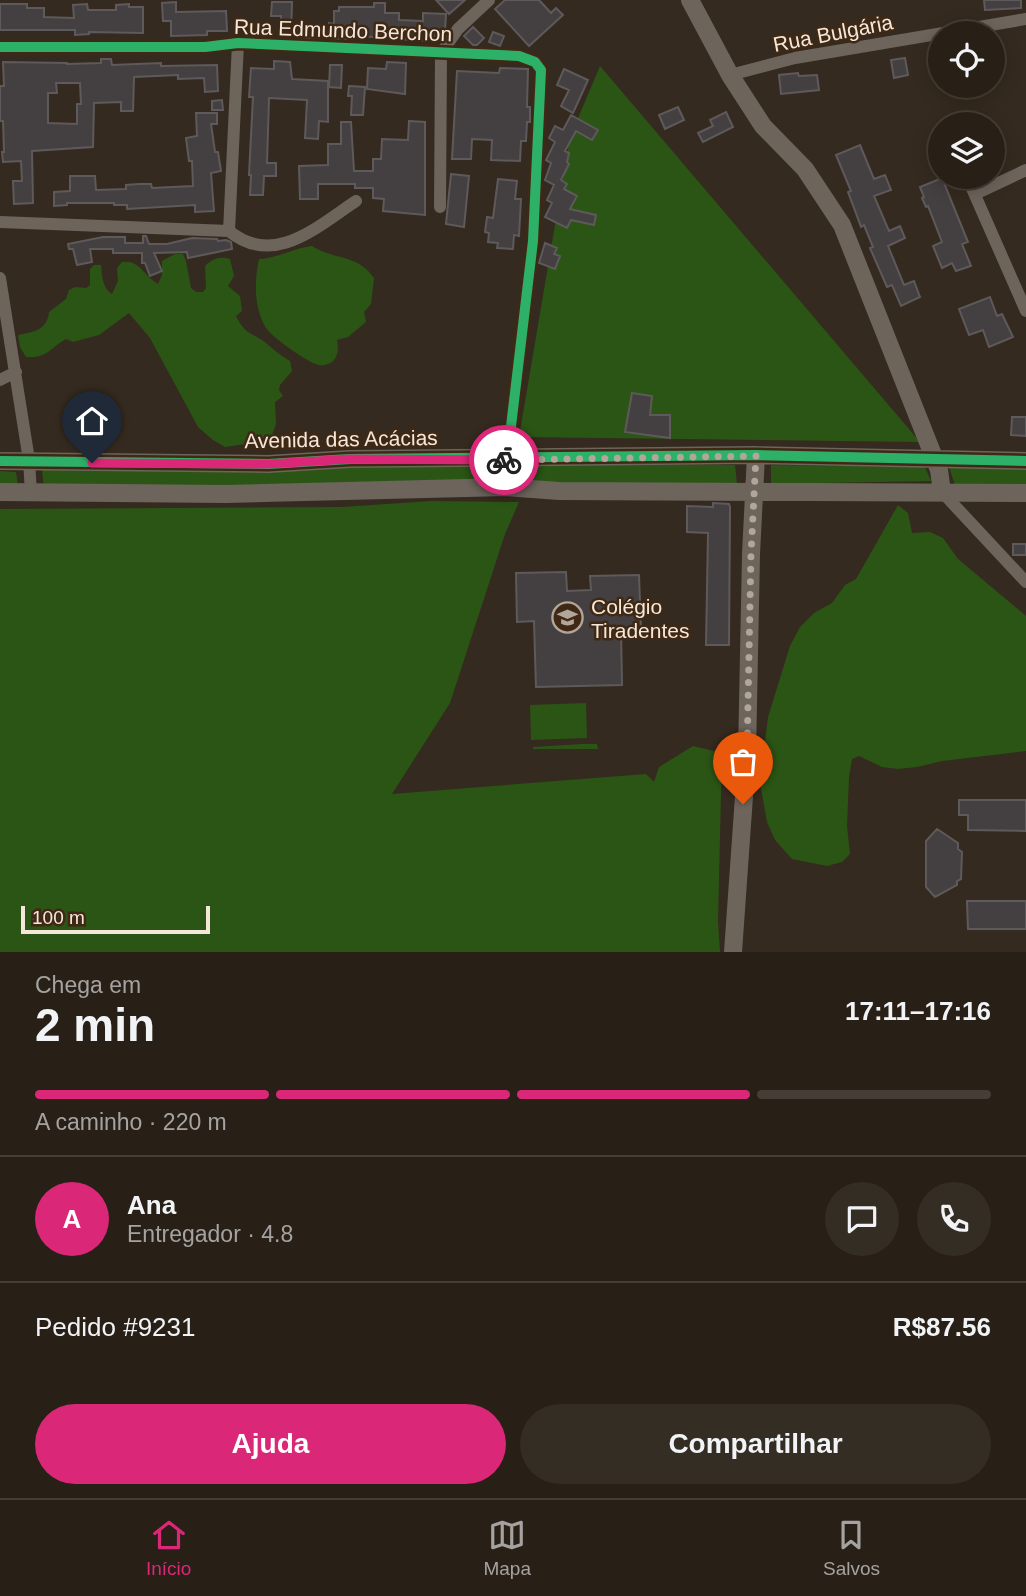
<!DOCTYPE html>
<html lang="pt">
<meta charset="utf-8">
<style>
:root{--surface:#282017;--page:#342d24;--text:#f1f3f6;--muted:#a5a3a1;--line:#443e36;--accent:#db2777}
body{margin:0;font-family:Helvetica,sans-serif;background:var(--page);color:var(--text);height:100vh;display:flex;flex-direction:column;font-size:26px;white-space:nowrap}
*{box-sizing:border-box;margin:0}
p{font-size:23px;color:var(--muted)}
.icon{flex:none;width:38px;height:38px;fill:none;stroke:currentColor;stroke-width:2;stroke-linecap:round;stroke-linejoin:round}
.map{position:relative;height:952px;overflow:hidden}
.side{display:flex;flex-direction:column;background:var(--surface);flex:1}
.side>*{flex:none}
.controls{position:absolute;left:928px;top:21px;display:grid;gap:14px}
.controls a{display:grid;place-items:center;width:77px;height:77px;border-radius:50%;background:var(--surface);box-shadow:0 4px 18px #0003,0 0 0 2px var(--line);font-size:35px}
.scale{position:absolute;left:21px;bottom:18px;width:189px;box-sizing:border-box;padding-left:7px;border:4px solid #f5e7da;border-top:0;font-size:19px;line-height:24px;white-space:nowrap;color:#f5e7da;-webkit-text-stroke:5px #3f2915;paint-order:stroke}
.pin{position:absolute;display:grid;place-items:center;width:60px;height:60px;color:#fff;margin:-72px -30px;border-radius:50% 50% 50% 0;rotate:-45deg;box-shadow:0 0 7px #0007}
.pin .icon{rotate:45deg}
.courier{position:absolute;display:grid;place-items:center;width:70px;height:70px;margin:-35px;border:5px solid #db2777;border-radius:50%;background:#fff;color:#222;box-shadow:0 2px 9px #0007}
.headline em{font-style:normal;font-weight:700}
.headline div{display:flex;flex-direction:column-reverse}
.headline{display:flex;align-items:center;justify-content:space-between;height:119px;padding:0 35px}
h1{font-size:46px;font-weight:700;line-height:52px}
.bar{display:grid;grid-template-columns:repeat(4,1fr);gap:10px 7px;align-content:center;height:84px;padding:0 35px}
.bar i{height:9px;border-radius:5px;background:var(--line)}
.bar .on{background:var(--accent)}
.bar p{grid-column:span 4}
.line{display:flex;align-items:center;gap:18px;padding:0 35px;border-top:2px solid var(--line)}
.line div{flex:1}
.round{display:grid;place-items:center;flex:none;width:74px;height:74px;border-radius:37px;background:var(--page)}
.action{display:flex;gap:14px;margin-top:auto;padding:14px 35px}
.action a{flex:1;height:80px;border-radius:42px;background:var(--accent);color:#fff;font-size:28px;font-weight:700;line-height:80px;text-align:center}
.action a+a{background:var(--page);color:var(--text)}
.tab-bar{display:flex;justify-content:space-around;align-items:center;height:98px;border-top:2px solid var(--line);background:var(--surface);font-size:19px;color:var(--muted)}
.tab-bar a{display:grid;justify-items:center;gap:4px}
.tab-bar .on{color:var(--accent)}
.map>svg:first-child{display:block}
.green{fill:#2b5515}
.building{fill:#443f40;stroke:#5e595a;stroke-width:2;fill-rule:evenodd}
.lines{fill:none;stroke-linecap:round;stroke-linejoin:round}
.street{stroke:#6d645c;stroke-width:12}
.secondary{stroke:#6d645c;stroke-width:18}
.cycleway-casing{stroke:#3f2915;stroke-width:15}
.cycleway{stroke:#2db169;stroke-width:10}
.done{stroke:#b2a599;stroke-width:7;stroke-dasharray:0 12.6}
.route{stroke:#db2777;stroke-width:9}
.labels{text-anchor:middle;dominant-baseline:central;stroke-width:5;stroke-linejoin:round;paint-order:stroke}
.street-label{font-size:21px;fill:#f5e7da;stroke:#3f2915}
.poi-label{font-size:21px;fill:#f5e7da;stroke:#3f2915;text-anchor:start}
</style>
<div class="map">
<svg width="1026" height="952" viewBox="0 0 1026 952">
<rect width="100%" height="100%" fill="#352a1f"/>
<path class="green" d="M600 66 920 442 519 437 570 137Z
M312 246C336 261 356 253 374 278L371 304 364 312 366 322 348 337 337 340C340 352 336 367 319 365 308 363 273 338 266 328 254 308 254 282 259 259 278 258 294 248 312 246Z
M175 254H183L186 261 191 288 196 292H203L206 288 205 266C213 258 220 256 230 259L234 276 228 286 240 296 242 311 236 316C246 336 252 332 266 343 274 350 281 356 290 361L292 371 280 385 279 390 283 396 275 402 276 424 272 435 252 443 225 447 213 440 198 427 150 338 129 313 99 335 73 342 66 339C48 349 49 358 26 357L20 347 18 335C34 332 47 330 49 312L66 299 69 290 75 287 86 288 90 285V269L94 265H101C102 275 102 288 112 294L118 281 117 268 122 262C140 260 143 275 158 284L162 275V261Z
M523 463 735 465 737 484H523Z
M488 465 489 483 44 487 42 470Z
M771 465 925 467 931 481 771 484Z
M949 467H1026V486L955 485Z
M0 471 16 472 18 485H0Z
M431 501 519 502 505 534 450 703 392 794 646 774 654 782 659 767 693 746 722 753 718 921 720 952H0V509L342 507Z
M898 505 908 513 912 533 930 532 943 538 958 559 1026 616V751L942 761 917 767 898 769 882 767 859 756 852 759 849 777 847 826 850 854 842 862 827 866 792 859 775 840 767 822 760 783 768 717 790 646 800 627 814 613 832 603 845 585 856 579Z
M586 703 587 738 531 740 530 705Z
M582 744H597L598 749H533V747Z"/>
<path class="building" d="M436 0H465L449 14Z
M505 0H539L551 13 556 8 563 15 529 46 495 9Z
M984 0H1021V8L985 10Z
M176 2V12L226 11 227 31H207V35L171 36V21H163L162 3Z
M272 2H292L291 35H281V16H271Z
M374 3H385V13H399V20L423 21V13L446 14 445 30 434 38 424 41 347 35 346 39 329 38V23L334 24V11H339V7H374Z
M0 4H27V8H44V17L74 18 73 5 87 4 88 10H116V5L129 4V7H143V33L89 32V34L75 35V30H0Z
M296 26H309V38L296 37Z
M473 27 484 38 477 45H473L464 36Z
M493 32 504 36 500 46 489 42Z
M905 58 908 75 894 78 891 60Z
M101 59H111L112 65 161 63V66L217 65 218 91 205 92 204 78 178 79V75L134 77 133 111H121V102L94 103 93 147 32 151 33 203 14 204 13 181H22L21 161 3 162 2 152H4L3 121H0V86H4L3 62 67 63V64L101 63ZM56 83H80L81 104H77V124L48 123V93H57Z
M274 61 290 62 292 79 328 81V122L319 121 318 139 305 138 307 100 269 98 267 163H276V176H264L263 195H250L251 175H249L253 97H249L251 68 274 69Z
M387 62 406 63 405 94 367 89 368 68 386 69Z
M330 65H342L341 88 329 87Z
M500 68 528 69 527 107H530V122H527L526 141H521L520 161 491 160 492 140 472 139 471 159H452L457 71 499 73Z
M564 69 588 80 573 113 561 106 569 90 557 85Z
M798 73 799 76 817 75 819 90 781 94 779 75Z
M349 86 365 87 363 115H351L352 96H348Z
M222 100 223 110H212V101Z
M678 107 684 120 665 129 659 115Z
M726 112 733 127 703 142 698 133 713 126 710 120Z
M196 113H217V124H211L215 152H218L221 171 211 173 214 211 195 212V205L127 209V205H114V203H67V205L54 206V192L70 191V176H95L96 190 126 189V185L139 184H151L152 188 193 186 192 161H189L186 138 197 136Z
M571 115 598 130 592 140 576 131 565 151 569 153 567 162 569 164 561 180 567 184 564 189 577 196 570 209 596 215 594 225 571 220 567 228 545 217 552 203 547 200 554 185 545 180 551 163 546 160 555 142 549 138 555 126 563 130Z
M409 121 425 122V215L383 211 384 199 373 198V188H355V184H318V199H300L299 166 328 165V144H341V122H351L354 171H373V159H381L382 139 408 140Z
M860 145 874 179 885 175 891 190 874 196 889 231 900 226 905 238 888 246 904 285 914 281 920 297 901 306 892 285 887 287 870 248 873 247 864 225 861 227 857 216 848 192 851 191 836 155Z
M451 174 469 176 464 227 446 224Z
M942 178 968 242 962 244 971 266 956 271 952 263 942 268 933 246 942 242 928 206 926 207 922 198 924 197 920 187Z
M498 179 517 181 515 199H521L519 236 514 235 513 249 497 248 498 243 488 242 489 233 485 232 487 217 493 218Z
M143 236H146L149 244H167L192 238 217 239 218 241 226 240 231 242 232 249 188 258 187 252 154 253 162 271 150 276 145 263H142V253H113V249H90L92 262 77 265 73 249H69L68 244 103 237H125V243H143Z
M545 243 557 248 554 254 560 256 555 269 539 263Z
M990 297 997 316 1002 314 1013 337 989 347 983 330 969 335 959 309Z
M632 393 652 396 650 415H670V438L625 432Z
M1012 417H1026V436L1011 435Z
M713 503 729 504 730 507 729 645H706L708 533 687 532V506L713 507Z
M1013 544H1026V555H1013Z
M566 572 567 591 591 590 590 576 639 575 641 629 621 630 622 685 536 687 534 621 517 622 516 573Z
M959 800H1026V831L968 830V815H959Z
M937 829 958 843V849L962 852 961 879 957 881V885L935 897 926 887V841Z
M967 901H1026V929H968Z"/>
<g class="lines">
<path class="street" d="M0 47H205L238 43 519 56 535 62 541 70 533 241 507 460 506 487
M730 75 795 58 1026 19
M967 177 1026 311
M975 194 1026 170
M440 207 441 53 458 29 489 0
M0 222 229 231
M229 231 238 43
M229 231C274 268 318 226 356 201
M0 278 29 460 31 493
M0 380 16 372
M942 492 1026 582"/>
<path class="secondary" d="M690 0 730 75 763 126 805 169 842 225 939 470 942 492
M0 461 268 464 350 459 756 455 1026 461
M0 492 226 494 506 487 559 491 1026 493
M733 952 747 754 751 554 756 455"/>
<defs>
<path id="cycleway" d="M0 47H205L238 43 519 56 535 62 541 70 533 241 507 460 506 487
M0 461 268 464 350 459 756 455 1026 461"/>
</defs>
<use href="#cycleway" class="cycleway-casing"/>
<use href="#cycleway" class="cycleway"/>
</g>
<g class="lines">
<path class="done" d="M504 460 756 456 751 554 747 754 743 804"/>
<path class="route" d="M92 463 268 464 350 459 504 460"/>
</g>
<defs>
<symbol id="school-ring" viewBox="-11 -11 22 22"><circle r="9.5" fill="#3f2915" stroke="#b2a599" stroke-width="1.5"/><path d="M0-5L7-2L0 1L-7-2ZM-4 1L0 2.5L4 1V4Q0 6-4 4Z" fill="#b2a599"/></symbol>
</defs>
<g fill-rule="evenodd">
<use href="#school-ring" x="550" y="600" width="35" height="35"/>
</g>
<g class="labels">
<g class="street-label">
<text transform="translate(343 30) rotate(2)">Rua Edmundo Berchon</text>
<text transform="translate(833 33) rotate(-11)">Rua Bulgária</text>
<text transform="translate(341 439) rotate(-1)">Avenida das Acácias</text>
</g>
<g class="poi-label">
<text x="591" y="606">Colégio<tspan x="591" dy="24">Tiradentes</tspan></text>
</g>
</g>
</svg>
<div class="controls">
<a><svg class="icon" aria-label="locate" viewBox="0 0 24 24"><circle cx="12" cy="12" r="6"/><path d="M12 2v4M12 18v4M2 12h4M18 12h4"/></svg></a>
<a><svg class="icon" aria-label="layers" viewBox="0 0 24 24"><path d="M12 4l9 5-9 5-9-5zM3 14l9 5 9-5"/></svg></a>
</div>
<div class="scale">100 m</div>
<div class="pin" style="left:743px;top:804px;background:#ea580c"><svg class="icon" aria-label="bag" viewBox="0 0 24 24"><path d="M5 8h14l-1 12H6zM9 8a3 3 0 0 1 6 0"/></svg></div>
<div class="pin" style="left:92px;top:463px;background:#1f2937"><svg class="icon" aria-label="home" viewBox="0 0 24 24"><path d="M3 11l9-7 9 7M6 9v11h12V9"/></svg></div>
<div class="courier" style="left:504px;top:460px"><svg class="icon" aria-label="bike" viewBox="0 0 24 24"><circle cx="6" cy="16" r="4"/><circle cx="18" cy="16" r="4"/><path d="M6 16l4-8h5l3 8M10 8l3 8H6M13 5h3"/></svg></div>
</div>
<section class="side">
<div class="headline"><div><h1>2 min</h1><p>Chega em</p></div><em>17:11–17:16</em></div>
<div class="bar"><i class="on"></i><i class="on"></i><i class="on"></i><i></i><p>A caminho · 220 m</p></div>
<div class="line" style="height:126px"><b class="round" style="background:var(--accent);color:#fff">A</b><div><b>Ana</b><p>Entregador · 4.8</p></div><a class="round"><svg class="icon" aria-label="chat" viewBox="0 0 24 24"><path d="M4 5h16v11H9l-5 4z"/></svg></a><a class="round"><svg class="icon" aria-label="phone" viewBox="0 0 24 24"><path d="M5 4h4l2 5-3 2q2 4 5 5l2-3 5 2v4C11 20 4 13 5 4z"/></svg></a></div>
<div class="line" style="height:91px"><div>Pedido #9231</div><b>R$87.56</b></div>
<div class="action"><a>Ajuda</a><a>Compartilhar</a></div>
</section>
<nav class="tab-bar">
<a class="on"><svg class="icon" aria-label="home" viewBox="0 0 24 24"><path d="M3 11l9-7 9 7M6 9v11h12V9"/></svg>Início</a>
<a><svg class="icon" aria-label="map" viewBox="0 0 24 24"><path d="M3 6l6-2 6 2 6-2v14l-6 2-6-2-6 2zM9 4v14M15 6v14"/></svg>Mapa</a>
<a><svg class="icon" aria-label="saved" viewBox="0 0 24 24"><path d="M7 4h10v16l-5-4-5 4z"/></svg>Salvos</a>
</nav>
